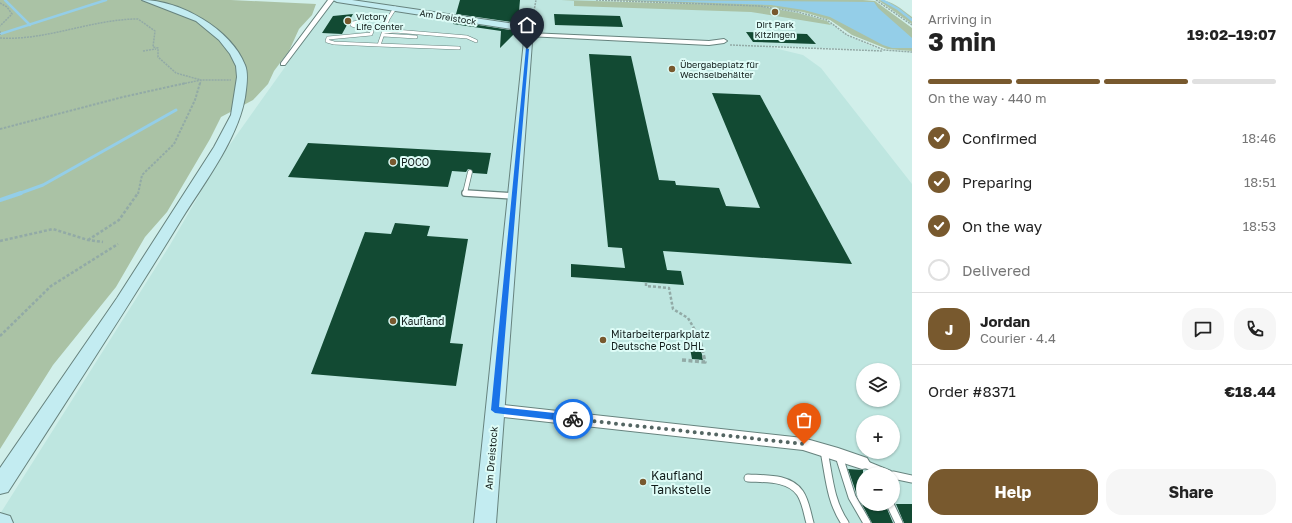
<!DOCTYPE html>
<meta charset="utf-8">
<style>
:root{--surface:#fff;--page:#f6f6f6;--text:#222;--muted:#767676;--line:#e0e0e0;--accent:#78592e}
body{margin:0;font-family:"Golos Text",sans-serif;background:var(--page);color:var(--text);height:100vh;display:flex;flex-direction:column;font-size:15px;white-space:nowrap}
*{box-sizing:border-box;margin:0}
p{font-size:13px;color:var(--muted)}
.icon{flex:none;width:22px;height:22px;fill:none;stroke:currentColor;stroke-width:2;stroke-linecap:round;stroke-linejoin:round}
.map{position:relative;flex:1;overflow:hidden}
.panel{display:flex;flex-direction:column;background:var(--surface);width:380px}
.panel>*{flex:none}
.tools{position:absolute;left:856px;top:363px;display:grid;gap:8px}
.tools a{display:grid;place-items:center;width:44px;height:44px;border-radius:50%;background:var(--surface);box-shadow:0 1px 3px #0004;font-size:20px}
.pin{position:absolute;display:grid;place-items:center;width:34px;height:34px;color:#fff;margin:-41px -17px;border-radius:50% 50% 50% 0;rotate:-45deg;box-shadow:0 0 4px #0007}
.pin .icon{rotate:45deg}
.courier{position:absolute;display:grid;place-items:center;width:40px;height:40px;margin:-20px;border:3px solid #1a73e8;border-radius:50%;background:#fff;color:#222;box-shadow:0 1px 5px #0007}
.head em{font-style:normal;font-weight:700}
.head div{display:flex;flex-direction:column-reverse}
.head{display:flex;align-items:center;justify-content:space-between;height:68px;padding:0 16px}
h1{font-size:26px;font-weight:700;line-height:30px}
.bar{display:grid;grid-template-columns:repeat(4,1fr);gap:6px 4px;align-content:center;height:48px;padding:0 16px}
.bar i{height:5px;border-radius:3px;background:var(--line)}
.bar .on{background:var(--accent)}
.bar p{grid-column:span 4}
.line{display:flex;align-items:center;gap:10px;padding:0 16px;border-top:1px solid var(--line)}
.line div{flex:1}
.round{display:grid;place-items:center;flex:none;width:42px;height:42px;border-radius:16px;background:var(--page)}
ol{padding:0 16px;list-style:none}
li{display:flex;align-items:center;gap:12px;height:44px}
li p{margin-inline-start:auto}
li .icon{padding:4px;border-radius:50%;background:var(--accent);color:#fff;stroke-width:4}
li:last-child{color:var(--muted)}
li i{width:22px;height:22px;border:2px solid var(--line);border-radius:50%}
.primary-button{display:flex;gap:8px;margin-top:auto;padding:8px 16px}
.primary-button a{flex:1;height:46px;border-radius:16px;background:var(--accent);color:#fff;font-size:16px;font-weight:700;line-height:46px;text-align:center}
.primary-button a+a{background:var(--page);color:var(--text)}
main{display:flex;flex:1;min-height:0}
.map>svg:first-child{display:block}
.built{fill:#bee6e0;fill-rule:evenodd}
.green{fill:#aac2a5}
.water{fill:#94cee8}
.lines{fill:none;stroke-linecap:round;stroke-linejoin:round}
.stream-far2{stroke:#94cee8;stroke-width:2.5}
.stream-far1{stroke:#94cee8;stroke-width:3}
.stream{stroke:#94cee8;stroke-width:4}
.building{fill:#124a33}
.lane-far3-casing{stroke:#67837e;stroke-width:4}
.lane-far2-casing{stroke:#67837e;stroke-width:5.5}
.lane-far1-casing{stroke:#67837e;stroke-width:8}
.lane-casing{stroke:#67837e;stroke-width:9}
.street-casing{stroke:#67837e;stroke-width:2}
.secondary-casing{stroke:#67837e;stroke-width:2}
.path-far3{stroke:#92aaa6;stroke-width:1.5;stroke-dasharray:2 1;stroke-linecap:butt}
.path-far2{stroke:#92aaa6;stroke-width:2;stroke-dasharray:2.5 1.5;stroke-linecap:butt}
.path-far1{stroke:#92aaa6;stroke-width:2.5;stroke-dasharray:3 2;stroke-linecap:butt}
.path{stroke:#92aaa6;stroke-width:3.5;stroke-dasharray:4 2.5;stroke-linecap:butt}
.lane-far3{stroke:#fff;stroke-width:3}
.lane-far2{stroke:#fff;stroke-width:4}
.lane-far1{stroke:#fff;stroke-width:5.5}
.lane{stroke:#fff;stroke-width:7}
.street{fill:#fff;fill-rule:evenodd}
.secondary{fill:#c3ecf1;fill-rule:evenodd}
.route{fill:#1a73e8}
.done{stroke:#546663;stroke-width:4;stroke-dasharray:0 7.2}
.poi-dot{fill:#78592e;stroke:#defcf7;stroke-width:1.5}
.labels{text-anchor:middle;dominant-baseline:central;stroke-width:4;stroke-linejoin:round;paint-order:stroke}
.far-poi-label{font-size:9px;fill:#111c1a;stroke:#defcf7;text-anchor:start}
.far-street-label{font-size:9px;fill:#111c1a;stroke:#defcf7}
.poi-label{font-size:10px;fill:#111c1a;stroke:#defcf7;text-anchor:start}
.street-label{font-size:10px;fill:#111c1a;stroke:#defcf7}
.near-poi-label{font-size:12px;fill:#111c1a;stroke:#defcf7;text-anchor:start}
</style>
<main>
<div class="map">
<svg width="912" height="523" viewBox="0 0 912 523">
<rect width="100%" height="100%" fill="#d1efea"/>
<path class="built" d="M327 0H594L627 3 758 6 798 13 827 21 846 35 880 50 766 46 803 55 821 68 912 184V523H0V514L170 245 221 157 295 53ZM863 370H893V400H863ZM863 422H893V452H863ZM863 474H893V504H863Z"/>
<path class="green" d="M0 0H231L316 4 312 15 299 29 289 51 274 71 268 84 253 100 221 117 210 139 167 212 145 237 116 287 53 365 0 449Z
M561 0 758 6 798 13 827 21 831 25 751 12 574 6V1Z
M606 0H863L875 1 912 28V51L887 49 852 35 830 20 803 12 768 7Z
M878 0C892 0 901 9 912 17V24Z"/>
<path class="water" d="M628 0 874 2 878 8 912 38V48H892L883 45 830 17 804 10 771 5Z"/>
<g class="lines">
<path class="stream-far2" d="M5 0 30 25
M882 0 898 9 912 20
M0 34 106 0"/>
<path class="stream-far1" d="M18 194 43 185 176 110"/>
<path class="stream" d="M0 200 21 193"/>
</g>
<path class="building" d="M460 0H520L518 23 456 14Z
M353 14 342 34 322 33 333 16Z
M554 14 620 16 623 27 555 25Z
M453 21 517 31 500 48 501 31 453 24Z
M746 32 807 34 816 44 753 42Z
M589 54 631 56 659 180 675 181 676 185 719 188 726 206 760 208 712 93 760 95 852 264 663 251 667 270 681 271 684 285 571 277V264L625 268 622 248 608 247Z
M308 143 491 153 487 174 473 173 470 169H468L466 172 452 171 448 187 288 177Z
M395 223 430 226 427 236 468 239 450 343 463 344 456 386 311 374 365 232 391 234Z
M689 343 700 344 703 360 692 359Z
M848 469 863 470V504H885L893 523H872L857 495Z
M896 504H912V523H904Z"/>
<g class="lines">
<defs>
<path id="lane-far3" d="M395 8 388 19 379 45 459 48
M384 32 395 31 467 37 476 41
M384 35 416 37
M379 45 334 43 327 41 328 38 371 34 372 31 352 25 353 23 374 19H388"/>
<path id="lane-far2" d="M470 172 465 193 476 194"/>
<path id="lane-far1" d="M465 193 514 196"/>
<path id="lane" d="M824 451C829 476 830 501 845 523
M839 456 852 497 867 523
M862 463 889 474
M893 475 912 479
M748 478C765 479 789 477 800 493 806 502 807 513 810 523
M890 504 899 523"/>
<path id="street" d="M328 0H334L285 65H281V63Z
M530 22 535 23 531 30 529 31 526 29Z
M529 33 709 41 724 39 727 41 724 43 709 45 527 36V34Z
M495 404 803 438 838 448 867 458 870 463 867 468 862 469 803 450 495 416 490 414 488 410 490 406Z"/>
<path id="secondary" d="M142 0C180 0 231 29 245 65 248 72 247 82 246 90 242 134 204 183 181 220 125 312 66 402 8 492L0 494V468L117 298 214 147 231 115 237 77 236 66 230 54 219 40 196 21Z
M333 0H352L529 26 533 29 496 523H474L525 31 337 2Z
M0 513 10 516 13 523H0Z"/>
</defs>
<use href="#lane-far3" class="lane-far3-casing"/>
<use href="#lane-far2" class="lane-far2-casing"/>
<use href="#lane-far1" class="lane-far1-casing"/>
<use href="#lane" class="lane-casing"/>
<use href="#street" class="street-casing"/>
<use href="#secondary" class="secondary-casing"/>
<path class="path-far3" d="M596 0 759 6 798 12 827 20 847 35 884 50 912 52
M876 0 912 25
M0 3 7 7 12 14 0 26
M533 17 536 0
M0 31V35
M0 38C46 41 92 19 138 19L155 31 153 47 158 48V57L176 73 201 80 200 84
M730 45 883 51
M143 51 156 49
M182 84 201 80H231"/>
<path class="path-far2" d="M0 129 123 97 186 83
M138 194 142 175 174 144 195 100 200 83"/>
<path class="path-far1" d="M88 240 119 220 138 193
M0 241 53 229 88 240 103 242
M646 283V286L669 288 673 309 688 318 699 337
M0 336 51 286 118 244"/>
<path class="path" d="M682 360 705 362 699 336"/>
<use href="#lane-far3" class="lane-far3"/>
<use href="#lane-far2" class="lane-far2"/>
<use href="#lane-far1" class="lane-far1"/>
<use href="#lane" class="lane"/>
<use href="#street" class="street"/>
<use href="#secondary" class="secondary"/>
</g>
<path class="route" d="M526 48 529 49 499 407 573 415 577 419 573 422 495 413 491 410Z"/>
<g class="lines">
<path class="done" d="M573 419 804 444"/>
</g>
<g class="poi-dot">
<circle cx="775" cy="12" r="4"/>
<circle cx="348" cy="21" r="4"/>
<circle cx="672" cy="69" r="4"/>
<circle cx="393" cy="162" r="4"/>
<circle cx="393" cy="321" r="4"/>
<circle cx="603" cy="340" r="4"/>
<circle cx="643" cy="482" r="4"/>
</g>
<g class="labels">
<g class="far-poi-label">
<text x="356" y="16">Victory<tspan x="356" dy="10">Life Center</tspan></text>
<text x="775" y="24" text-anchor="middle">Dirt Park<tspan x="775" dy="10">Kitzingen</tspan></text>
<text x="680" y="64">Übergabeplatz für<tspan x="680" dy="10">Wechselbehälter</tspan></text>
</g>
<g class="far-street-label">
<text transform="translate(448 17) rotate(9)">Am Dreistock</text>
</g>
<g class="poi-label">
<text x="401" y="162">POCO</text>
<text x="401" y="321">Kaufland</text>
<text x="611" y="334">Mitarbeiterparkplatz<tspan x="611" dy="12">Deutsche Post DHL</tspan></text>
</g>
<g class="street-label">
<text transform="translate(491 458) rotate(-85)">Am Dreistock</text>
</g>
<g class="near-poi-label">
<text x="651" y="475">Kaufland<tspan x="651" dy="14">Tankstelle</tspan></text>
</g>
</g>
</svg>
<div class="tools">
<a><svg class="icon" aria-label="layers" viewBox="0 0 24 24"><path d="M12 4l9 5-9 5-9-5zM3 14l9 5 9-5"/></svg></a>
<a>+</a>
<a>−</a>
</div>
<div class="pin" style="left:804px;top:444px;background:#ea580c"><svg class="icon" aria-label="bag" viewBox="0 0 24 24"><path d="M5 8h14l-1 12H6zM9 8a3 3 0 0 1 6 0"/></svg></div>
<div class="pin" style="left:527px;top:49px;background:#1f2937"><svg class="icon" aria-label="home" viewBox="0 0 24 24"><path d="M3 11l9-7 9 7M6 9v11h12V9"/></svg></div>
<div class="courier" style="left:573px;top:419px"><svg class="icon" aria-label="bike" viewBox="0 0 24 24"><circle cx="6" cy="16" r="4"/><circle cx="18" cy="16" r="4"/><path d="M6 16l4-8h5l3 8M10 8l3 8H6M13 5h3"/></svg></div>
</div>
<section class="panel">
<div class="head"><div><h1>3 min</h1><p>Arriving in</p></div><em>19:02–19:07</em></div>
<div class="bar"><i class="on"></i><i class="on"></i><i class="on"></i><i></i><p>On the way · 440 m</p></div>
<ol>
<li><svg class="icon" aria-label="check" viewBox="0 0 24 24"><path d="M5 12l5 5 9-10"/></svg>Confirmed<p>18:46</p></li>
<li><svg class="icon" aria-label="check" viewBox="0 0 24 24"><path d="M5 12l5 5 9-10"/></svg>Preparing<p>18:51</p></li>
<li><svg class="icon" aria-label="check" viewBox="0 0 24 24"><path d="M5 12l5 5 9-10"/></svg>On the way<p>18:53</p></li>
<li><i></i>Delivered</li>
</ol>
<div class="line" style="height:72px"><b class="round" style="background:var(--accent);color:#fff">J</b><div><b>Jordan</b><p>Courier · 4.4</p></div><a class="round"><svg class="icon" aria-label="chat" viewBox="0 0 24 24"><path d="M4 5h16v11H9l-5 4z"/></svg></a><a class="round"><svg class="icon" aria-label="phone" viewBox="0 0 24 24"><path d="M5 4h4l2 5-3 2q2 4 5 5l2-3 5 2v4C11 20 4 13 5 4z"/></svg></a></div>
<div class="line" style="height:52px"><div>Order #8371</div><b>€18.44</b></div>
<div class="primary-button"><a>Help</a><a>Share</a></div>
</section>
</main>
